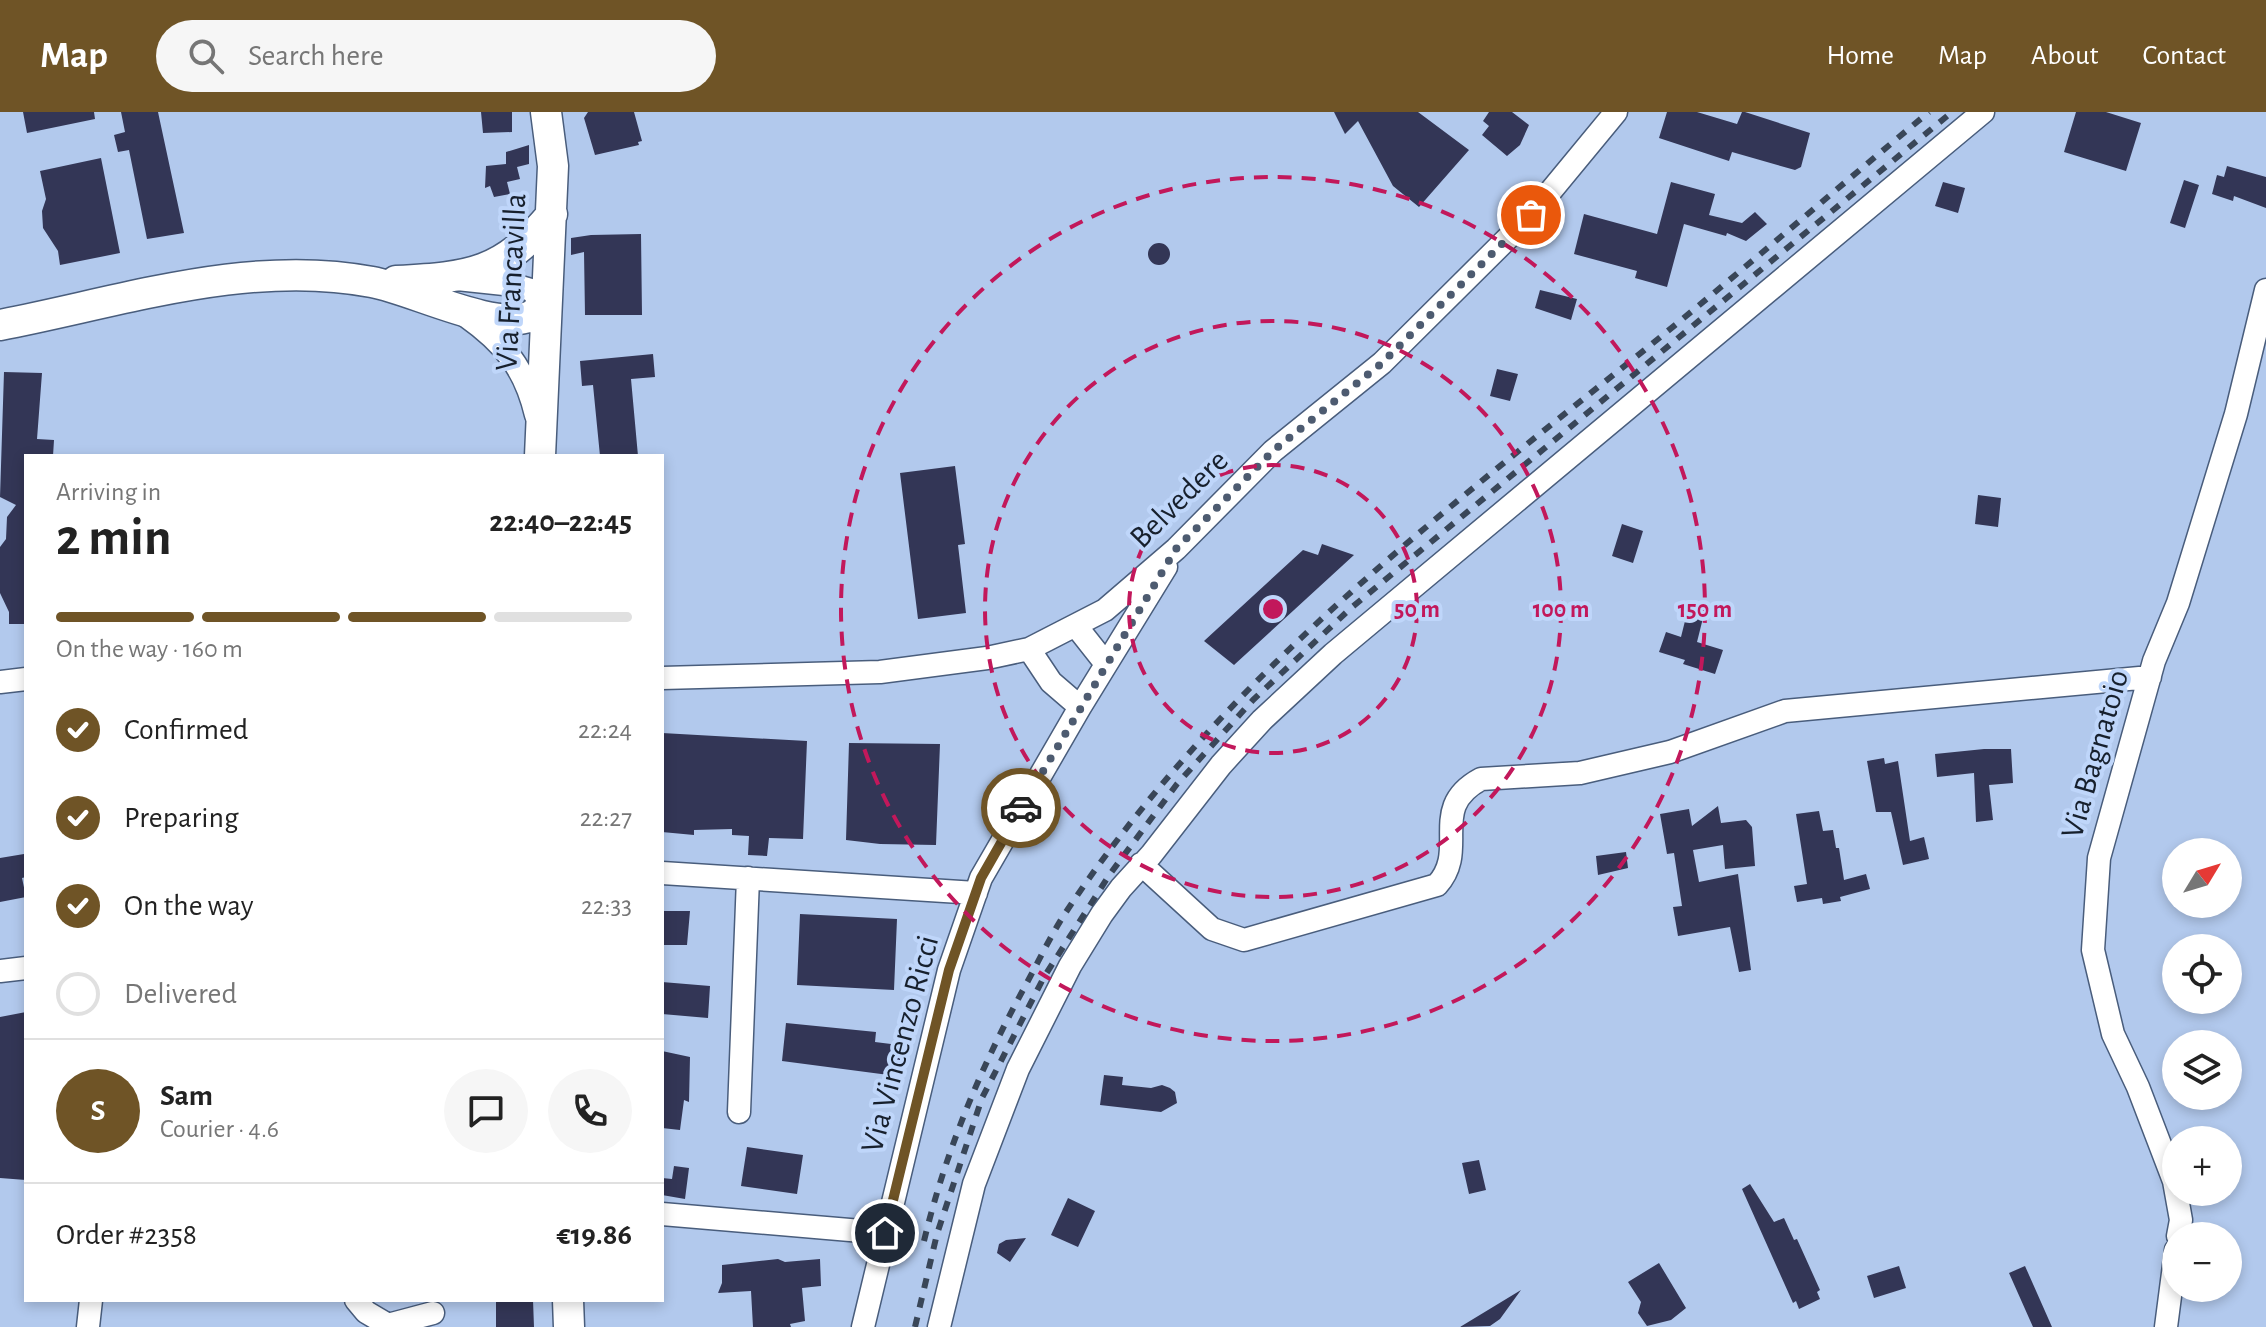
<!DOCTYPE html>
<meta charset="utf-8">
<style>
:root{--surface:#fff;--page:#f6f6f6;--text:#222;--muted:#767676;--line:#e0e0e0;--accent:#6f5426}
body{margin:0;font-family:"Alegreya Sans",sans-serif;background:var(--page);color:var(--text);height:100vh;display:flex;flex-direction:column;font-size:30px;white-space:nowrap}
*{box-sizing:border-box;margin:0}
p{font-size:26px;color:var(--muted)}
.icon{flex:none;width:44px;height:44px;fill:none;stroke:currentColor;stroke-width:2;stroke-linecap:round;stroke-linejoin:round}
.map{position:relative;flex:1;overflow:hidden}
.panel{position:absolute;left:24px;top:342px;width:640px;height:848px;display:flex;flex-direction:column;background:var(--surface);border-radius:0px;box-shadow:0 4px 12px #0003}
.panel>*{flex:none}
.needle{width:52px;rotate:52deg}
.buttons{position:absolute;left:2162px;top:726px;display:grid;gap:16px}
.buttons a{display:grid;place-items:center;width:80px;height:80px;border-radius:50%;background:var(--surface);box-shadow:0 4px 12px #0003;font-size:40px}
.pin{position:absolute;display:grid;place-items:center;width:68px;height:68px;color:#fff;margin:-34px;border:4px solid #fff;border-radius:50%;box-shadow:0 2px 8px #0007}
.courier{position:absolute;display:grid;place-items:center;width:80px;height:80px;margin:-40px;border:6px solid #6f5426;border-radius:50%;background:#fff;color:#222;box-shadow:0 2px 10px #0007}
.head em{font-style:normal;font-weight:600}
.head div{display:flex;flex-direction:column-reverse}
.head{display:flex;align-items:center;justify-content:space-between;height:136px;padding:0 32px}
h1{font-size:52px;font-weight:600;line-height:60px}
.bar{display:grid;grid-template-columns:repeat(4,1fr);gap:12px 8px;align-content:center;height:96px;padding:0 32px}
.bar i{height:10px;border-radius:6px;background:var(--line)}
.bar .active{background:var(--accent)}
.bar p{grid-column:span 4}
.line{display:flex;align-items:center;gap:20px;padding:0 32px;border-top:2px solid var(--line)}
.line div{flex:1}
.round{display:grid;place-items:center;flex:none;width:84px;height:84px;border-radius:42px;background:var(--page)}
ol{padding:0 32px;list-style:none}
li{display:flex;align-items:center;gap:24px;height:88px}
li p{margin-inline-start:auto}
li .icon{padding:8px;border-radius:50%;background:var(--accent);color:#fff;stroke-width:4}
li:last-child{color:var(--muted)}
li i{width:44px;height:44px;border:4px solid var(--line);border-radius:50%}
header{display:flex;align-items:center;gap:48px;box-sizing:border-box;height:112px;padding:0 40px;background:var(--accent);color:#fff}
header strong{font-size:38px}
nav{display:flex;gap:44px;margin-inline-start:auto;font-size:28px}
.search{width:560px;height:72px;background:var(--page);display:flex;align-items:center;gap:20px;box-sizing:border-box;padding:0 28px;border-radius:44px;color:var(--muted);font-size:30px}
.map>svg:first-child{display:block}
.building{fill:#333656}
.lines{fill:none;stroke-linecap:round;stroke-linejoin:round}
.street-casing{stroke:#495d7c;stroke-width:25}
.secondary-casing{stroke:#495d7c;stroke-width:33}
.street{stroke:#fff;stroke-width:22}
.secondary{stroke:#fff;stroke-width:30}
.rail{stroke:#394658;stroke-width:6;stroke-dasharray:10 10;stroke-linecap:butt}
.done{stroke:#4d5b70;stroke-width:8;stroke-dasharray:0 14.4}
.route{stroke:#6f5426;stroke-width:10}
.ring{fill:none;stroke:#c2185b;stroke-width:4;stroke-dasharray:14 10}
.labels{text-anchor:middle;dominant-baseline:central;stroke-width:8;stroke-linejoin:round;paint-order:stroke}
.street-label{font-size:32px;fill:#17202d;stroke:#bfd6fa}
.centre{fill:#c2185b;stroke:#bfd6fa;stroke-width:4}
.ring-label{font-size:24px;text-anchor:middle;font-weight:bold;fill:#c2185b;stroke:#bfd6fa;stroke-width:8;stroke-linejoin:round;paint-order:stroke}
</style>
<header>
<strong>Map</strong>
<div class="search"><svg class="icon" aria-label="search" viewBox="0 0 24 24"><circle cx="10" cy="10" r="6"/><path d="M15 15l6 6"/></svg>Search here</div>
<nav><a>Home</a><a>Map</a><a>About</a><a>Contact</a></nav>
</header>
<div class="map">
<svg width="2266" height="1215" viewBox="0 0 2266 1215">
<rect width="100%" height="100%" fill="#b2c9ed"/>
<path class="building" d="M23 0H94L95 7 27 21Z
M121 0H158L184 121 147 127 129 38 118 40 114 23 125 20Z
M481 0H512V20L483 21Z
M588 0H634L642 29 638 30 639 33 595 43 584 6Z
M1334 0H1418L1469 38 1419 95 1393 74 1358 9 1345 22Z
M1489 0H1512L1529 13 1520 33 1507 44 1482 23 1489 14 1483 9Z
M1667 0H1697L1737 12 1742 0H1745L1810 21 1801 55 1795 58 1732 40 1729 49 1659 26Z
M2076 0H2106L2141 11 2126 59 2064 40Z
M529 33V52L517 55 520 67 507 70 510 82 494 85 490 74 485 76 486 54 506 52V40Z
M101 46 120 141 60 153 58 139 43 116 42 99 46 87 40 59Z
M2227 54 2266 65V96L2234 84 2233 89 2212 82 2217 63 2224 65Z
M2184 68 2199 73 2185 116 2170 111Z
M1671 70 1715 82 1709 103 1742 111 1755 100 1767 112 1746 129 1727 121 1726 124 1684 112 1667 175 1635 166 1637 159 1574 142 1584 102 1657 122Z
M1943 70 1965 76 1958 101 1935 94Z
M641 122 642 203H585L584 140 571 143V126L591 123Z
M1148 142a11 11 0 1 1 22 0a11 11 0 1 1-22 0Z
M1540 178 1577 187 1571 208 1535 196Z
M653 242 655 265 631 267 638 344H600L593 273 582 274 580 249Z
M1497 257 1518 262 1510 289 1490 284Z
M4 260 42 261 37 327 54 328 53 344H26V512H9V500L0 481V435L6 427 7 405 16 393 0 385Z
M955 354 965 432 958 433 966 501 918 507 900 361Z
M1978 383 2001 386 1998 415 1975 412Z
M1622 412 1643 419 1633 451 1612 444Z
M1322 432 1354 443 1234 553 1204 529 1303 438 1318 443Z
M1687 501 1703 506 1697 530 1723 538 1715 562 1683 552 1685 548 1659 540 1666 520 1681 525Z
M662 621 807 629 803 727 769 726 767 744 748 743 749 724 732 723V717L694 718V723L662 720Z
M849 631 940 632 936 733 880 732 846 728Z
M1984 637H2011L2013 671 1989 673 1993 708 1976 710 1974 661 1937 665 1935 642Z
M1884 646 1885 652 1898 649 1910 729 1924 725 1929 747 1903 753 1891 700H1876L1867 649Z
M1718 694 1721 711 1746 708 1752 715 1755 754 1725 757 1723 733 1693 738 1699 770 1738 762 1751 858 1739 860 1730 815 1678 824 1673 795 1682 794 1674 741 1667 742 1660 702 1689 697 1692 714Z
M1819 699 1823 719 1833 718 1836 736H1839L1844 768 1866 762 1870 777 1840 785 1841 789 1823 792 1822 786 1797 790 1794 774 1807 772 1796 702Z
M1626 740 1628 756 1598 763 1596 744Z
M24 742 26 765 22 766 26 785 0 790V746Z
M662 799H690L687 833H662Z
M800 802 897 807 894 878 797 873Z
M662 870 710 874 708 906 662 902Z
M26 900V1068L0 1066V905Z
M786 911 876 920 875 930 907 934 904 965 782 949Z
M662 939 690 945 689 990 684 988 680 1018 662 1016Z
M1104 963 1123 965 1122 973 1151 976 1162 973 1170 976 1175 980 1177 991 1161 1000 1100 993Z
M747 1035 803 1043 797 1082 741 1074Z
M1479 1048 1486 1078 1469 1082 1462 1051Z
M674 1054 689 1056 685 1087 662 1083V1066L672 1067Z
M1750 1072 1774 1110 1784 1106 1794 1128 1797 1127 1820 1178 1817 1180 1820 1187 1799 1197 1796 1189 1793 1191 1742 1077Z
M1068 1086 1095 1099 1078 1135 1051 1123Z
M1026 1126 1010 1150 997 1141 999 1132 1006 1128Z
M778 1147 785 1150 820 1147 821 1174 802 1176 805 1209 790 1212 791 1215H753L751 1179 718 1181 722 1171V1153Z
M1659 1151 1686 1196 1671 1208 1647 1214 1638 1201 1641 1190 1628 1170Z
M1899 1154 1906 1176 1874 1186 1867 1164Z
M2025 1154 2052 1215H2033L2009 1161Z
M1521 1178 1500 1207 1490 1214 1460 1215Z
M496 1188H533L534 1215H496Z"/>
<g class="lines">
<defs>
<path id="street" d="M457 167 514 173 531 178 545 193
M466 204C504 231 525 256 536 303
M1076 514 1106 552
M1029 537 1051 570 1080 595
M662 566 880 560 987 546 1029 537 1105 498 1176 437 1273 339 1382 251 1531 103 1616 0
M0 570 26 567
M1141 752 1212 817 1244 828 1437 773C1470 737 1427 696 1481 667L1580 661 1670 640 1785 599 2150 565
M662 761 976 781
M0 859 26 856
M739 1000 748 766
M662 1102 885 1121
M2178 1124 2181 1108 2174 1069 2138 975 2113 922 2093 838 2099 746 2154 549 2178 491 2236 302 2266 178
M356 1188 366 1200 388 1213 433 1201
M88 1215 91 1188
M863 1215 949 858 981 766 1080 595 1166 455
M939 1215 974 1072 1018 957 1070 854 1102 802 1121 776 1151 743 1221 653 1262 608 1333 542 1983 0
M2166 1215 2176 1138"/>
<path id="secondary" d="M396 169C471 165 502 162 552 102
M0 213C120 190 249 146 372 170 412 177 494 220 531 204 536 201 541 196 545 193
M540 344 553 54 546 0
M568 1188 569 1215"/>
</defs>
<use href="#street" class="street-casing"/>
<use href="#secondary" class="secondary-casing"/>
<use href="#street" class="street"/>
<use href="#secondary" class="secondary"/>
<path class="rail" d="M924 1129C945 1041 980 957 1023 878 1038 851 1051 822 1068 797 1218 572 1424 415 1632 248 1733 167 1830 82 1929 0
M915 1215 937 1122 982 986 1044 865 1110 762 1177 672 1253 588 1351 496 1952 0"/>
</g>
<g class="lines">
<path class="done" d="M1021 696 1176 437 1273 339 1382 251 1531 103"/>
<path class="route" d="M885 1121 949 858 981 766 1021 696"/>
</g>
<g class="ring">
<circle cx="1273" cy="497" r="144"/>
<circle cx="1273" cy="497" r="288"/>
<circle cx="1273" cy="497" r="432"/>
</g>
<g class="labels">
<g class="street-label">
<text transform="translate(511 170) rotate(-87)">Via Francavilla</text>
<text transform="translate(1179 387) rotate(-45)">Belvedere</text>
<text transform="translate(2095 642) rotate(-74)">Via Bagnatoio</text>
<text transform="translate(900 932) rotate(-75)">Via Vincenzo Ricci</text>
</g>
</g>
<circle cx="1273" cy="497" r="12" class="centre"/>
<g class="ring-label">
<text x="1417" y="505">50 m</text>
<text x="1561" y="505">100 m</text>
<text x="1705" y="505">150 m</text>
</g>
</svg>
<div class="buttons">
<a><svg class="needle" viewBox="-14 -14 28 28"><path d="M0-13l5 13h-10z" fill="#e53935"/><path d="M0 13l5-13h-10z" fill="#767676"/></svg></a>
<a><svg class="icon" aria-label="locate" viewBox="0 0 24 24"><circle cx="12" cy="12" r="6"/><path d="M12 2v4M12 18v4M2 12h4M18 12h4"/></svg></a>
<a><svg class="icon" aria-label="layers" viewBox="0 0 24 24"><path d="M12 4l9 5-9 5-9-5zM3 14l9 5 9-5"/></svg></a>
<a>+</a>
<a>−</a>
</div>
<div class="pin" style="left:1531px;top:103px;background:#ea580c"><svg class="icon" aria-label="bag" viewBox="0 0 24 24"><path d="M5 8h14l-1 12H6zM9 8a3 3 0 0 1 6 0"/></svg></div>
<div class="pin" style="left:885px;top:1121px;background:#1f2937"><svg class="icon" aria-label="home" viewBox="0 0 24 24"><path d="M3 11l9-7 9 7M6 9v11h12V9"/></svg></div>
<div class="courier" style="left:1021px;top:696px"><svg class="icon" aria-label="car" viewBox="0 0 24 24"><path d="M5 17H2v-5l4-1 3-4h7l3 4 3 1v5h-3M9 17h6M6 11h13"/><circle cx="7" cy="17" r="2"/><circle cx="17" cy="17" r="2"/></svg></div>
<section class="panel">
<div class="head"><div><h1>2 min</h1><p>Arriving in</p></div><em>22:40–22:45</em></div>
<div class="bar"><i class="active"></i><i class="active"></i><i class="active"></i><i></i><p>On the way · 160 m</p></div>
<ol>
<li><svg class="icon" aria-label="check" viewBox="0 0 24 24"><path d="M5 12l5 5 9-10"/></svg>Confirmed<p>22:24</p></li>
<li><svg class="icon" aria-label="check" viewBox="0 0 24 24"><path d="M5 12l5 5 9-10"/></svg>Preparing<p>22:27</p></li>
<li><svg class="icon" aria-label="check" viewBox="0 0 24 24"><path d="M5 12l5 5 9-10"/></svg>On the way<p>22:33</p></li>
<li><i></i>Delivered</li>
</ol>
<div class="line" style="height:144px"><b class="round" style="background:var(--accent);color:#fff">S</b><div><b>Sam</b><p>Courier · 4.6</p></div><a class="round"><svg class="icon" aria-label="chat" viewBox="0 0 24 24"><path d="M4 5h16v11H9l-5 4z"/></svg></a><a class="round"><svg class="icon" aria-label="phone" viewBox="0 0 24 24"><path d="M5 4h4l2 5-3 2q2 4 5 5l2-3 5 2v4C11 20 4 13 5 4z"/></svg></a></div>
<div class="line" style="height:104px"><div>Order #2358</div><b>€19.86</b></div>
</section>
</div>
